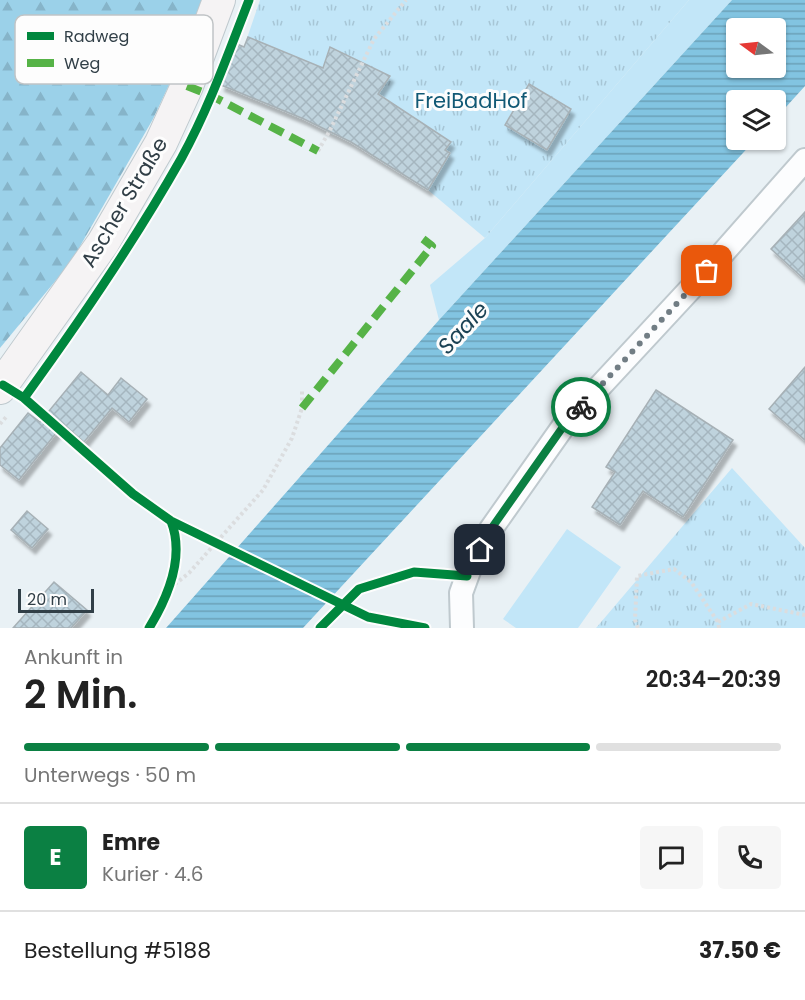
<!DOCTYPE html>
<html lang="de">
<meta charset="utf-8">
<style>
:root{--surface:#fff;--page:#f6f6f6;--text:#222;--muted:#767676;--line:#e0e0e0;--accent:#0b8043}
body{margin:0;font-family:Poppins,sans-serif;background:var(--page);color:var(--text);height:100vh;display:flex;flex-direction:column;font-size:22px;white-space:nowrap}
*{box-sizing:border-box;margin:0}
p{font-size:20px;color:var(--muted)}
.icon{flex:none;width:33px;height:33px;fill:none;stroke:currentColor;stroke-width:2;stroke-linecap:round;stroke-linejoin:round}
.map{position:relative;height:628px;overflow:hidden}
.sheet{display:flex;flex-direction:column;background:var(--surface);flex:1}
.sheet>*{flex:none}
.needle{width:39px;rotate:285deg}
.buttons{position:absolute;left:726px;top:18px;display:grid;gap:12px}
.buttons a{display:grid;place-items:center;width:60px;height:60px;border-radius:6px;background:var(--surface);box-shadow:0 2px 4px #0004;font-size:30px}
.scale{position:absolute;left:18px;bottom:15px;width:76px;box-sizing:border-box;padding-left:6px;border:3px solid #313f47;border-top:0;font-size:16px;line-height:21px;white-space:nowrap;color:#313f47;-webkit-text-stroke:4px #fdfdfd;paint-order:stroke}
.pin{position:absolute;display:grid;place-items:center;width:51px;height:51px;color:#fff;margin:-26px;border-radius:12px;box-shadow:0 3px 9px #0006}
.courier{position:absolute;display:grid;place-items:center;width:60px;height:60px;margin:-30px;border:4px solid #0b8043;border-radius:50%;background:#fff;color:#222;box-shadow:0 2px 8px #0007}
.overview em{font-style:normal;font-weight:600}
.overview div{display:flex;flex-direction:column-reverse}
.overview{display:flex;align-items:center;justify-content:space-between;height:102px;padding:0 24px}
h1{font-size:39px;font-weight:600;line-height:45px}
.bar{display:grid;grid-template-columns:repeat(4,1fr);gap:9px 6px;align-content:center;height:72px;padding:0 24px}
.bar i{height:8px;border-radius:4px;background:var(--line)}
.bar .current{background:var(--accent)}
.bar p{grid-column:span 4}
.line{display:flex;align-items:center;gap:15px;padding:0 24px;border-top:2px solid var(--line)}
.line div{flex:1}
.round{display:grid;place-items:center;flex:none;width:63px;height:63px;border-radius:6px;background:var(--page)}
.map>svg:first-child{display:block}
.grass{fill:#c2e6f8}
.forest{fill:url(#forest-firs)}
.park{fill:url(#park-tufts)}
.water{fill:url(#water-rules);fill-rule:evenodd}
.building{fill:url(#building-cross-hatch);stroke:#a7b1b6;stroke-width:1.5;filter:url(#shadow)}
.lines{fill:none;stroke-linecap:round;stroke-linejoin:round}
.street-casing{stroke:#bfc9ce;stroke-width:26}
.secondary-casing{stroke:#bfc9ce;stroke-width:34}
.path{stroke:#dbdddf;stroke-width:4;stroke-dasharray:3 3;stroke-linecap:butt}
.street{stroke:#fcfdfe;stroke-width:22}
.secondary{stroke:#f5f3f4;stroke-width:32}
.quiet{stroke:#56b347;stroke-width:8;stroke-dasharray:15 8;stroke-linecap:butt}
.cycleway-casing{stroke:#fdfdfd;stroke-width:13}
.cycleway{stroke:#00873e;stroke-width:9}
.done{stroke:#717d84;stroke-width:6;stroke-dasharray:0 10.8}
.route{stroke:#0b8043;stroke-width:8}
.labels{text-anchor:middle;dominant-baseline:central;stroke-width:6;stroke-linejoin:round;paint-order:stroke}
.park-label{font-size:21px;fill:#115975;stroke:#fdfdfd}
.street-label{font-size:21px;fill:#313f47;stroke:#fdfdfd}
.water-label{font-size:22px;font-style:italic;fill:#1b4254;stroke:#fdfdfd}
.key{fill:#fdfdfd;stroke:#c0c4c6;stroke-width:1.5}
.key-label{font-size:16px;fill:#313f47}
</style>
<div class="map">
<svg width="805" height="628" viewBox="0 0 805 628">
<defs>
<pattern id="forest-firs" width="22" height="20" patternUnits="userSpaceOnUse" patternTransform="scale(1.5)"><rect width="22" height="20" fill="#9bd1e9"/><path d="M5 1l3.5 6h-7zM16 11l3.5 6h-7z" fill="#86b4c9"/></pattern>
<pattern id="park-tufts" width="24" height="20" patternUnits="userSpaceOnUse" patternTransform="scale(1.5)"><rect width="24" height="20" fill="#c2e6f8"/><path d="M3 7l-1-3M5 7V3M7 7l1-3M15 17l-1-3M17 17v-4M19 17l1-3" fill="none" stroke="#a7c6d6"/></pattern>
<pattern id="water-rules" width="6" height="5" patternUnits="userSpaceOnUse" patternTransform="scale(1.5)"><rect width="6" height="5" fill="#82c4e1"/><path d="M0 2.5h6" fill="none" stroke="#6ba1b8"/></pattern>
<pattern id="building-cross-hatch" width="8" height="8" patternUnits="userSpaceOnUse" patternTransform="scale(1.5)"><rect width="8" height="8" fill="#bfd3dd"/><path d="M0 0l8 8M0 8l8-8" fill="none" stroke="#a5b6bf"/></pattern>
<filter id="shadow"><feDropShadow dx="3.5" dy="6" stdDeviation="1.5" flood-color="#0004"/></filter>
</defs>
<rect width="100%" height="100%" fill="#e9f1f5"/>
<path class="grass" d="M689 0H732L439 320 430 285 485 238Z
M567 529 621 567 578 628H516L503 619Z"/>
<path class="forest" d="M0 0H204L192 36 153 119 71 262 0 348Z"/>
<path class="park" d="M260 0H689L485 238 428 190 351 142 237 44 244 47Z
M732 468 805 548V628H596Z"/>
<path class="water" d="M732 0H805V86L776 118V100H736V140H755L303 628H166L439 320ZM736 28H776V68H736Z"/>
<path class="building" d="M248 37 323 68 330 47 390 76 378 94 451 142 445 150 450 153 428 190 351 142 304 119 221 85 237 44 244 47Z
M529 84 571 109 547 150 505 125Z
M805 212V280L771 249Z
M805 367V440L769 409Z
M81 372 108 395 121 378 147 399 129 422 112 408 84 442 63 424 19 480 0 465V448L28 413 40 422Z
M656 390 733 440 683 517 643 491 620 525 592 507 615 472 606 467Z
M27 511 48 529 32 548 11 530Z
M54 582 87 610 71 628H13Z"/>
<g class="lines">
<defs>
<path id="street" d="M462 628 461 593 469 571 491 529 565 424 707 271 805 160"/>
<path id="secondary" d="M0 388 103 243 161 143 187 86 219 0"/>
</defs>
<use href="#street" class="street-casing"/>
<use href="#secondary" class="secondary-casing"/>
<path class="path" d="M318 151 329 132 374 39 406 0
M0 424 7 416
M170 588 189 573 263 490 292 438 302 408V391
M638 628 635 620 637 576 674 569 691 582 718 622
M719 628 718 622 751 604 805 615"/>
<use href="#street" class="street"/>
<use href="#secondary" class="secondary"/>
<path class="quiet" d="M187 86 212 96 318 151
M302 408 432 246 423 239"/>
<defs>
<path id="cycleway" d="M3 385 24 398 133 494 171 521 368 617 425 628
M24 398C80 321 134 242 181 159 209 108 228 54 249 0
M149 628C168 597 185 557 171 521
M320 628 359 589 414 572 467 576"/>
</defs>
<use href="#cycleway" class="cycleway-casing"/>
<use href="#cycleway" class="cycleway"/>
</g>
<g class="lines">
<path class="done" d="M581 407 707 271"/>
<path class="route" d="M480 550 491 529 565 424 581 407"/>
</g>
<g class="labels">
<g class="park-label">
<text x="471" y="100">FreiBadHof</text>
</g>
<g class="street-label">
<text transform="translate(124 202) rotate(-59)">Ascher Straße</text>
</g>
<g class="water-label">
<text transform="translate(463 328) rotate(-47)">Saale</text>
</g>
</g>
<rect x="15" y="15" width="198" height="69" rx="9" class="key"/>
<rect x="27" y="32" width="27" height="8" fill="#00873e"/>
<rect x="27" y="59" width="27" height="8" fill="#56b347"/>
<g class="key-label">
<text x="64" y="42">Radweg</text>
<text x="64" y="69">Weg</text>
</g>
</svg>
<div class="buttons">
<a><svg class="needle" viewBox="-14 -14 28 28"><path d="M0-13l5 13h-10z" fill="#e53935"/><path d="M0 13l5-13h-10z" fill="#767676"/></svg></a>
<a><svg class="icon" aria-label="layers" viewBox="0 0 24 24"><path d="M12 4l9 5-9 5-9-5zM3 14l9 5 9-5"/></svg></a>
</div>
<div class="scale">20 m</div>
<div class="pin" style="left:707px;top:271px;background:#ea580c"><svg class="icon" aria-label="bag" viewBox="0 0 24 24"><path d="M5 8h14l-1 12H6zM9 8a3 3 0 0 1 6 0"/></svg></div>
<div class="pin" style="left:480px;top:550px;background:#1f2937"><svg class="icon" aria-label="home" viewBox="0 0 24 24"><path d="M3 11l9-7 9 7M6 9v11h12V9"/></svg></div>
<div class="courier" style="left:581px;top:407px"><svg class="icon" aria-label="bike" viewBox="0 0 24 24"><circle cx="6" cy="16" r="4"/><circle cx="18" cy="16" r="4"/><path d="M6 16l4-8h5l3 8M10 8l3 8H6M13 5h3"/></svg></div>
</div>
<section class="sheet">
<div class="overview"><div><h1>2 Min.</h1><p>Ankunft in</p></div><em>20:34–20:39</em></div>
<div class="bar"><i class="current"></i><i class="current"></i><i class="current"></i><i></i><p>Unterwegs · 50 m</p></div>
<div class="line" style="height:108px"><b class="round" style="background:var(--accent);color:#fff">E</b><div><b>Emre</b><p>Kurier · 4.6</p></div><a class="round"><svg class="icon" aria-label="chat" viewBox="0 0 24 24"><path d="M4 5h16v11H9l-5 4z"/></svg></a><a class="round"><svg class="icon" aria-label="phone" viewBox="0 0 24 24"><path d="M5 4h4l2 5-3 2q2 4 5 5l2-3 5 2v4C11 20 4 13 5 4z"/></svg></a></div>
<div class="line" style="height:78px"><div>Bestellung #5188</div><b>37.50 €</b></div>
</section>
